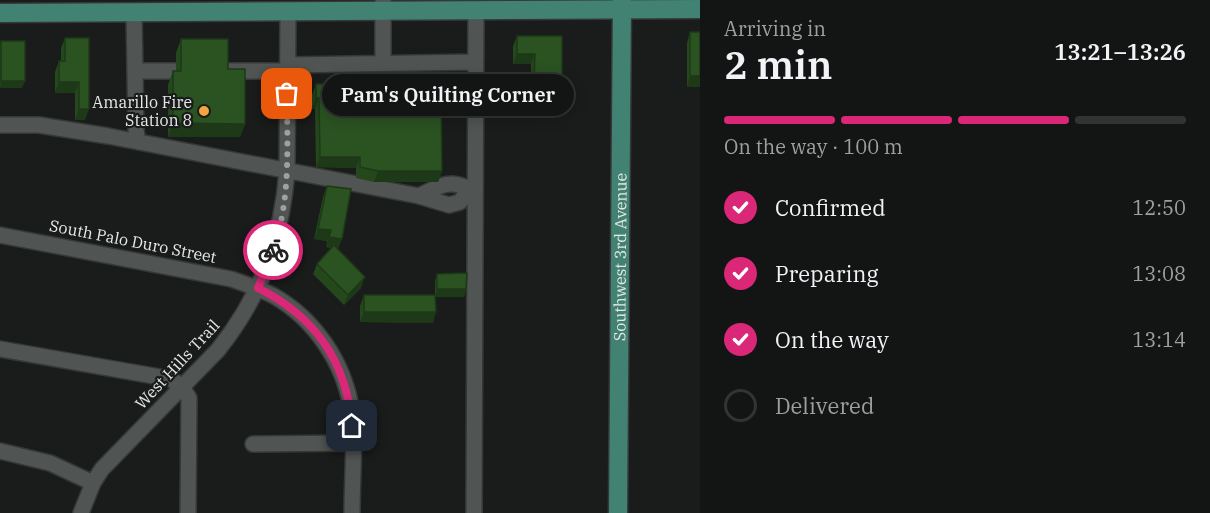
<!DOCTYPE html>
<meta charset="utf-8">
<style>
:root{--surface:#131514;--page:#202222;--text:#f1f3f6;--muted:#9d9fa0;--line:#323434;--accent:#db2777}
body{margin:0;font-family:"IBM Plex Serif",serif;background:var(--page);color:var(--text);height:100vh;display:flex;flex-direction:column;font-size:22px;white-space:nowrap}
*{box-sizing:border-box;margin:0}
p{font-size:20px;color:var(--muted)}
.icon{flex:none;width:33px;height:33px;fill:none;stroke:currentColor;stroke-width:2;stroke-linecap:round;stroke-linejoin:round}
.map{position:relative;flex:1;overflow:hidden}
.details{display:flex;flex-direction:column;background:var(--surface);width:510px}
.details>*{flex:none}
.pin{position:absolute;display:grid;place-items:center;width:51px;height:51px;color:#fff;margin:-26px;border-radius:12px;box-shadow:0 3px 9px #0006}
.courier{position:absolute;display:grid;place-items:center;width:60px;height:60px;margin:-30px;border:4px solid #db2777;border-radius:50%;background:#fff;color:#222;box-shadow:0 2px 8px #0007}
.bubble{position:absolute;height:42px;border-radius:21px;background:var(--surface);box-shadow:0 3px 15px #0003,0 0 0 2px var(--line);font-size:20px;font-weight:600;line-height:42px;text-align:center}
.summary em{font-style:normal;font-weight:600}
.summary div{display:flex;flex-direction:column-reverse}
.summary{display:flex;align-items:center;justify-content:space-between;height:102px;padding:0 24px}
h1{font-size:39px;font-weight:600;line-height:45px}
.bar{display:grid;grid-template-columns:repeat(4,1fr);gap:9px 6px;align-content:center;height:72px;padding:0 24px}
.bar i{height:8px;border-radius:4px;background:var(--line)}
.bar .on{background:var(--accent)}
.bar p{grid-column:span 4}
ol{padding:0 24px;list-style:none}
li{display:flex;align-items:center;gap:18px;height:66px}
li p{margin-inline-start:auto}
li .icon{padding:6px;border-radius:50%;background:var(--accent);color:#fff;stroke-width:4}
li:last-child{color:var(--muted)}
li i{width:33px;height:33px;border:3px solid var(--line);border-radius:50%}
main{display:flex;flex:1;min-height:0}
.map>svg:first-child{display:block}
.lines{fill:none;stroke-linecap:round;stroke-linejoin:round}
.minor-casing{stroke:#363837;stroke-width:18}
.major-casing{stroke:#363837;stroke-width:21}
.minor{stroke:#505452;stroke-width:15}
.major{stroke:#428273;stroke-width:18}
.wall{fill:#25471c}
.shaded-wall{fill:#1e3917}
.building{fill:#2b5221;stroke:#1e3917;stroke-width:1.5}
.done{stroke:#9ea19f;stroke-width:6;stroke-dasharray:0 10.8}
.route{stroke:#db2777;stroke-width:8}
.poi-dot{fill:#f3a443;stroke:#191c1a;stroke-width:2}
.labels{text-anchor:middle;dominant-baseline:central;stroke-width:4.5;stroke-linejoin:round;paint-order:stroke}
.poi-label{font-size:16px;fill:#e6e8e7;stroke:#191c1a;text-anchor:end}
.street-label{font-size:16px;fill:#e6e8e7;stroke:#191c1a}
</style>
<main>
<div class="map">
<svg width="700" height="513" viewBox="0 0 700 513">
<rect width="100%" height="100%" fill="#191c1a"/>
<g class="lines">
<defs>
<path id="minor" d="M134 13 136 130 138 142
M383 63V0
M288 65 475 62
M135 71H195
M225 71H287
M0 125H39L108 136 419 196 449 205 460 202 469 189 475 188
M419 196C438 187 449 178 469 189
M0 235 231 279C246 284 261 289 274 296 314 319 343 361 351 407 356 441 352 478 352 513
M0 349 171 379 182 387 189 398 188 513
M253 444 353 443
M0 451 50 463 93 483
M81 513 93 483 102 469 218 350C261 296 281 241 287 172L288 11
M474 513 476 10"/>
<g id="major">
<path d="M0 13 700 9"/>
<path id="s1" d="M618 513 622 0"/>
</g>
</defs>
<use href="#minor" class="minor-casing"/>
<use href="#major" class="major-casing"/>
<use href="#minor" class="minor"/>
<use href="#major" class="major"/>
</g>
<path class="wall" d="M690 32 700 87H687V43Z
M517 36 562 80 558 91H531V64H513V46Z
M65 38H89L85 120H75V93H55V72L59 61H61V48Z
M181 39 228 69 245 124 240 137H168V85L173 71H176V53Z
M1 41 22 88H0V44Z
M316 84 441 106 442 171 438 182H374L356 178V168L316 167 315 109H312V95Z
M327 186 338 249 361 288 344 305 313 274 317 264 331 248 326 247 327 241 314 239 323 197Z
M437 274 466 289 464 297H435L433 323 360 322V306L364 295H435V281Z"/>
<path class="shaded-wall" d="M517 54H535L531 64H513Z
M690 76H700V87H687Z
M534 80H562L558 91H531Z
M1 81H25L22 88H0Z
M59 82H79L75 93H55Z
M441 96H445L441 106 437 107Z
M316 98H319L315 109H312Z
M79 109H89L85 120H75Z
M173 123 245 124 240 137H168Z
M320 157H360L356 168 316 167Z
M378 171H442L438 182H374Z
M318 229 331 230 327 241 314 239Z
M329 237 342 239 338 249 326 247Z
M365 277 361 288 344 305 348 295Z
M437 289H466L464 297H435Z
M364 312H436L433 323 360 322Z"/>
<path class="building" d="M690 32H700V76H690Z
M517 36H562V80H534L535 54H517Z
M65 38H89V109H79V82H59V61H65Z
M181 39H228V69H245V124L173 123V71H181Z
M1 41H25V81H1Z
M316 84 445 85V96H441L442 171H378L360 167V157H320L319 98H316Z
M327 186 351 189 342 239 329 237 331 230 318 229Z
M334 245 365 277 348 295 317 264Z
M467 273 466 289H437V274Z
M364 295H435L436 312H364Z"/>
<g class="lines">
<path class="done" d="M273 250C291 200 287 146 287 94"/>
<path class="route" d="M273 250 258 288C316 317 347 362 352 426"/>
</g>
<circle class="poi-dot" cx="204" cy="111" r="6"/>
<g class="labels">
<g class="poi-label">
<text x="192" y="102">Amarillo Fire<tspan x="192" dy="18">Station 8</tspan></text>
</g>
<g class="street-label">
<text transform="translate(133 241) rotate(11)">South Palo Duro Street</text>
<text stroke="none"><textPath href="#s1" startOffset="256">Southwest 3rd Avenue</textPath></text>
<text transform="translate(177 364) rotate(-47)">West Hills Trail</text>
</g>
</g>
</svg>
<div class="pin" style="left:287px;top:94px;background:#ea580c"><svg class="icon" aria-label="bag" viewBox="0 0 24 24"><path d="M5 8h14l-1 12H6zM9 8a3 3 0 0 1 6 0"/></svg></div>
<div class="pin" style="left:352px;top:426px;background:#1f2937"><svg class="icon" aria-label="home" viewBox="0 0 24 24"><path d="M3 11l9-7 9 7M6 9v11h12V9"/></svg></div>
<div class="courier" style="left:273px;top:250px"><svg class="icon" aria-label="bike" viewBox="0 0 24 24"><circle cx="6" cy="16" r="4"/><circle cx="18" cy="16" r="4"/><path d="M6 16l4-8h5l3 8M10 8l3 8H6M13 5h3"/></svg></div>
<div class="bubble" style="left:322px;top:74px;width:252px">Pam's Quilting Corner</div>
</div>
<section class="details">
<div class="summary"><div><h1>2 min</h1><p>Arriving in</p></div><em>13:21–13:26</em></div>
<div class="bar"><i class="on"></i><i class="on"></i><i class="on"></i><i></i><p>On the way · 100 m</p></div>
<ol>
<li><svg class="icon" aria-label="check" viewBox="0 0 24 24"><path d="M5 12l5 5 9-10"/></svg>Confirmed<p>12:50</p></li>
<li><svg class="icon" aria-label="check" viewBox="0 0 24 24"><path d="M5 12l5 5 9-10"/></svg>Preparing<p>13:08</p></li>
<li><svg class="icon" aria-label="check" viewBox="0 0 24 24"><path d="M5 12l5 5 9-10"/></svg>On the way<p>13:14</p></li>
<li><i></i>Delivered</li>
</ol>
</section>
</main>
